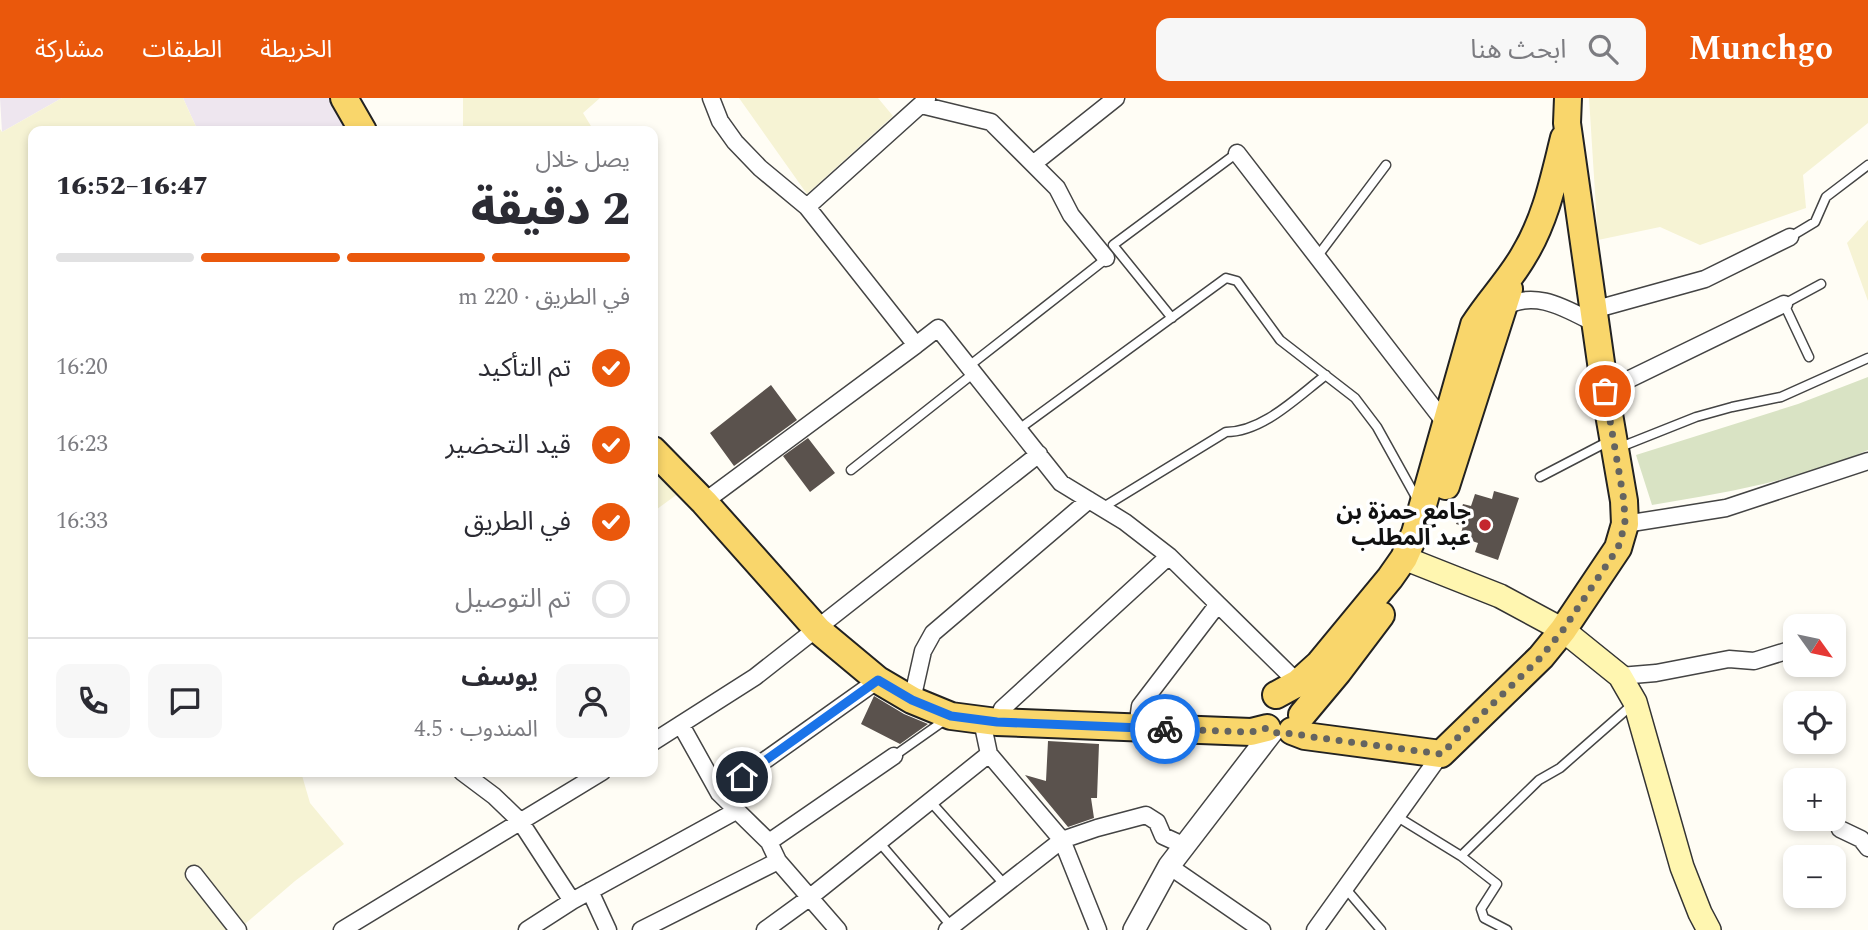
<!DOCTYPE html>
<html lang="ar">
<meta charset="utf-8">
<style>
:root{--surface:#fff;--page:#f7f7f7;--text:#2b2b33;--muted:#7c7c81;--line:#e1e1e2;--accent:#ea580c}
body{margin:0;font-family:Spectral,"Noto Sans Arabic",serif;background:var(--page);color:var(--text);direction:rtl;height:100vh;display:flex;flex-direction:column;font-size:26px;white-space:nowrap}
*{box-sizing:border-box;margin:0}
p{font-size:23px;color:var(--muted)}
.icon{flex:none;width:38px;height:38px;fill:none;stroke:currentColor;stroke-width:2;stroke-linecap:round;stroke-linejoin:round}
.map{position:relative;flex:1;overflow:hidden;direction:ltr}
.drawer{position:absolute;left:28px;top:28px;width:630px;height:651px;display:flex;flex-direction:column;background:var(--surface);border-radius:14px;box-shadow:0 4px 10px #0003;direction:rtl}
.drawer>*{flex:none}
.needle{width:46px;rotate:123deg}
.controls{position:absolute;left:1783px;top:516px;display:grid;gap:14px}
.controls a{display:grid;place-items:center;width:63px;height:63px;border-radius:14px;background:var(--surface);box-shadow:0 4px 10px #0003;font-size:35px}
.pin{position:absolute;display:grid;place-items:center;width:60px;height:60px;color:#fff;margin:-30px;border:4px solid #fff;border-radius:50%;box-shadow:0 2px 7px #0007}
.courier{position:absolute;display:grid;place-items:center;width:70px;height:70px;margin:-35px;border:5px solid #1a73e8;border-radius:50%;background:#fff;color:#222;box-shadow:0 2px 9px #0007}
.headline em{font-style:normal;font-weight:800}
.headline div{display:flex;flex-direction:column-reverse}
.headline{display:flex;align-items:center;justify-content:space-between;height:119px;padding:0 28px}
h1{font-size:46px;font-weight:800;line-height:52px}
.bar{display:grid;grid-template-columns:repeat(4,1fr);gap:10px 7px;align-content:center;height:84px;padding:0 28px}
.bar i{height:9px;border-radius:5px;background:var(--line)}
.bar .selected{background:var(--accent)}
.bar p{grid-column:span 4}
.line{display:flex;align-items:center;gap:18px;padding:0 28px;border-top:2px solid var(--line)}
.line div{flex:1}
.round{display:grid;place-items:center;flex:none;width:74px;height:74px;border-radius:14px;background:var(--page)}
ol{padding:0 28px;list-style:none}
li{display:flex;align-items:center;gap:21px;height:77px}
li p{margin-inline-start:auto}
li .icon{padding:7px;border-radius:50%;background:var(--accent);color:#fff;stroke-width:4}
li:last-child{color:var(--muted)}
li i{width:38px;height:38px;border:4px solid var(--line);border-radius:50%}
header{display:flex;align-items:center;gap:42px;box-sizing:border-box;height:98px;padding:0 35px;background:var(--accent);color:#fff}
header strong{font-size:33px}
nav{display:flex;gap:38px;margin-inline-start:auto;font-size:24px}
.search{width:490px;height:63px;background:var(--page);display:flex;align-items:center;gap:18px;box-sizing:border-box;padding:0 24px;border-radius:14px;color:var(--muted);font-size:26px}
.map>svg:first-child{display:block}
.industrial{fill:#eee6ef}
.farmland{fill:#f6f3d4}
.cemetery{fill:#d9e3c4}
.building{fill:#5a524d}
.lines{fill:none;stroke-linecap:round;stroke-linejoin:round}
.service-casing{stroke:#444;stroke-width:11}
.minor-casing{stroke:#444;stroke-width:19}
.tertiary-casing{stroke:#444;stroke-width:24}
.secondary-casing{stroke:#333;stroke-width:26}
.primary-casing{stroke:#222;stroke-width:30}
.service{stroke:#fff;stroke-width:8}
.minor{stroke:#fff;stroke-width:16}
.tertiary{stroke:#fff;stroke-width:21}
.secondary{stroke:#fff6b0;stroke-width:23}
.primary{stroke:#f9d66b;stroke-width:26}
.done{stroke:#646461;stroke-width:7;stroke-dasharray:0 12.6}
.route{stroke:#1a73e8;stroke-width:9}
.poi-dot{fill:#c4262e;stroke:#fff;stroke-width:2.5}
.labels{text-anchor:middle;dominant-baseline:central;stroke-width:7;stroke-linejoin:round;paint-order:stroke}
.poi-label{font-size:23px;font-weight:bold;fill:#111;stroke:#fff;text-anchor:end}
</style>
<header>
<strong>Munchgo</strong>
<div class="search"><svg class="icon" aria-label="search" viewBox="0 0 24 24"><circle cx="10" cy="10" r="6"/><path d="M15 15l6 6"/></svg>ابحث هنا</div>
<nav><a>الخريطة</a><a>الطبقات</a><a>مشاركة</a></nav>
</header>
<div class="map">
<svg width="1868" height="832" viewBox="0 0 1868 832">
<rect width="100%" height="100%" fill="#fffdf5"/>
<path class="industrial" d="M0 0H62L2 34Z
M183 0H336L355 33H198Z"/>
<path class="farmland" d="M62 0H183L198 33H33V674H301L310 705 344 746 295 783 238 832H0V31L2 34Z
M463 0H600L583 15 594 33H463Z
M739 0H878L893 18 807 96Z
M1589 0H1868V25L1803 77 1806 110 1700 147 1660 129 1598 142Z
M1868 122V203L1847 145Z
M653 368 679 395 653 414Z"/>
<path class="cemetery" d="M1868 279V352C1800 382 1725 395 1652 407L1636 357 1798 306Z"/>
<path class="building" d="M771 287 797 322 734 368 710 335Z
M808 340 835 375 810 394 783 358Z
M1494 393 1519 400 1498 462 1475 454 1478 445 1460 439 1463 428 1456 426 1463 406 1471 408 1475 396 1492 401Z
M874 598 904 616 928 626 900 646 861 626Z
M1048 643 1099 646 1097 700H1091L1094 720 1068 729 1025 677 1046 683Z"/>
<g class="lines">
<defs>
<path id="service" d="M1790 139 1815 124 1826 99 1868 67
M1317 159 1386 67
M1172 220 1113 147 1237 55
M1809 259 1784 206 1821 186
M969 268 1107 160
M1019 331 1226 180 1237 183 1280 242 1355 300 1377 329 1417 401
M1618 350 1696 319 1732 309 1781 299 1868 260
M851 372 974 275
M1540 379 1611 342
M1102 410 1226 334C1263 334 1297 299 1326 277
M894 658 945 622
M930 703 1005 787
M1396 718 1461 758 1497 786 1481 811 1484 820 1507 832
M879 744 952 829
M1461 758 1539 682 1560 670 1633 606
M1346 791 1381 832"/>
<path id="minor" d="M921 7 991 24 1057 90 1071 117 1106 160
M1237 55 1446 326
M1033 66 1116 0
M807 109 927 1
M1501 211C1533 190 1565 210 1594 225
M1593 212 1705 181 1790 139
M916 247 938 230 1061 385 1125 424 1169 458 1298 585
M1605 293 1784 206
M704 404 916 247 807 109 760 70 735 44 720 23 711 0
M1625 426 1726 410 1868 363
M1620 578 1656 575 1729 561 1754 563 1796 550
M912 602 923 553 933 535 1089 402
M982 623 989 656 1062 742 1098 832
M997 624 1002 611 1169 458
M681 627 719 695 769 744 778 763 838 832
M1137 630 1140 608 1218 506
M653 644 755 579 1039 356
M462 674 494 698 520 723 572 803
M719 695 878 582
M1840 731 1861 741 1868 750
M769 744 894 658
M1169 768 1262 832
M194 776 238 832
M590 793 608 832
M342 832 602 674
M527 832 572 803 736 713
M641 832 778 763
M765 832 809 800 989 656
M947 832 1062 742 1097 730 1146 717 1157 724 1163 738 1185 748
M1315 832 1441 656"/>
<path id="tertiary" d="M1134 832 1169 768 1272 634"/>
<path id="secondary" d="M1404 460 1500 498 1563 532 1620 578 1635 604 1682 769 1700 815 1709 832"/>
<path id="primary" d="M344 0 363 33
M653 352 704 404 818 532 878 582 912 602 951 618 997 624 1251 634 1267 630
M1446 388 1509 191
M1276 597 1298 585 1319 566 1390 480 1404 460 1415 435 1474 227C1489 203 1510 182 1524 157 1546 121 1554 80 1564 40
M1302 617 1338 574 1381 517
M1292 633 1305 638 1441 656 1541 559 1563 532 1618 450 1625 426 1624 403 1605 293 1567 25 1568 0"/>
</defs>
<use href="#service" class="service-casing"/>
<use href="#minor" class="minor-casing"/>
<use href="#tertiary" class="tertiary-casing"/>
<use href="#secondary" class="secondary-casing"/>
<use href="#primary" class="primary-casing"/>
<use href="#service" class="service"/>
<use href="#minor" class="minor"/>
<use href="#tertiary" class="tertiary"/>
<use href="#secondary" class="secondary"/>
<use href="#primary" class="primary"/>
</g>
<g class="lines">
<path class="done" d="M1165 631 1251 634 1267 630C1280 640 1289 632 1305 638L1441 656 1541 559 1563 532 1618 450 1625 426 1624 403 1605 293"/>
<path class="route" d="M742 679 878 582 912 602 951 618 997 624 1165 631"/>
</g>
<circle class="poi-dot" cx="1485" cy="427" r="7"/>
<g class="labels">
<g class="poi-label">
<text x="1471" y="414">جامع حمزة بن<tspan x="1471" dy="26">عبد المطلب</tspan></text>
</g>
</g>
</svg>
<div class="controls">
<a><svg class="needle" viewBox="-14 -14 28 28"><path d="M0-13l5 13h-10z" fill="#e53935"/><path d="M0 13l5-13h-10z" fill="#7c7c81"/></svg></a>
<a><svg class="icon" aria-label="locate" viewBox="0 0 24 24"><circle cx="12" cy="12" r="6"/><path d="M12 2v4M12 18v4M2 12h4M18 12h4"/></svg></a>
<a>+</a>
<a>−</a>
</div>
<div class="pin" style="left:1605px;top:293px;background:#ea580c"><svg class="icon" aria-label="bag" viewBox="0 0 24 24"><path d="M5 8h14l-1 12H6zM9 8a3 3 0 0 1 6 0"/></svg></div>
<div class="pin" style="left:742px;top:679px;background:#1f2937"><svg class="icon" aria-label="home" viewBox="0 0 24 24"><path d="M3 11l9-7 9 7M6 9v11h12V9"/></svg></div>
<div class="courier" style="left:1165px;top:631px"><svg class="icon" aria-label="bike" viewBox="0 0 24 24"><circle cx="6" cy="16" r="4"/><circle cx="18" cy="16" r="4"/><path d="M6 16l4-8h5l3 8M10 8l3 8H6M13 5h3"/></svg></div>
<section class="drawer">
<div class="headline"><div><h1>2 دقيقة</h1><p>يصل خلال</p></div><em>16:47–16:52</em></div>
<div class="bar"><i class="selected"></i><i class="selected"></i><i class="selected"></i><i></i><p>في الطريق · 220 m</p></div>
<ol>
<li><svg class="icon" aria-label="check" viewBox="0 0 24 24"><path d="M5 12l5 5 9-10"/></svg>تم التأكيد<p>16:20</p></li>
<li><svg class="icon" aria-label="check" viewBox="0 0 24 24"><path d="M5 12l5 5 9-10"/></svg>قيد التحضير<p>16:23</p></li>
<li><svg class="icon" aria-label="check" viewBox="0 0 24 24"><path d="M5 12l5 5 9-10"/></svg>في الطريق<p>16:33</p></li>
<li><i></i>تم التوصيل</li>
</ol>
<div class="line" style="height:126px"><a class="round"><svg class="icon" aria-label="person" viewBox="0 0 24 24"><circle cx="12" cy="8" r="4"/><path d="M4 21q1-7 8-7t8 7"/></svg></a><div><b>يوسف</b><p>المندوب · 4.5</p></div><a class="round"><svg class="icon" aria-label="chat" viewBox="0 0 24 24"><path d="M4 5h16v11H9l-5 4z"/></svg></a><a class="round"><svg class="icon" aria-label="phone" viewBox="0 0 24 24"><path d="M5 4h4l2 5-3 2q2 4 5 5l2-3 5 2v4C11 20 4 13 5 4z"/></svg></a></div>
</section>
</div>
